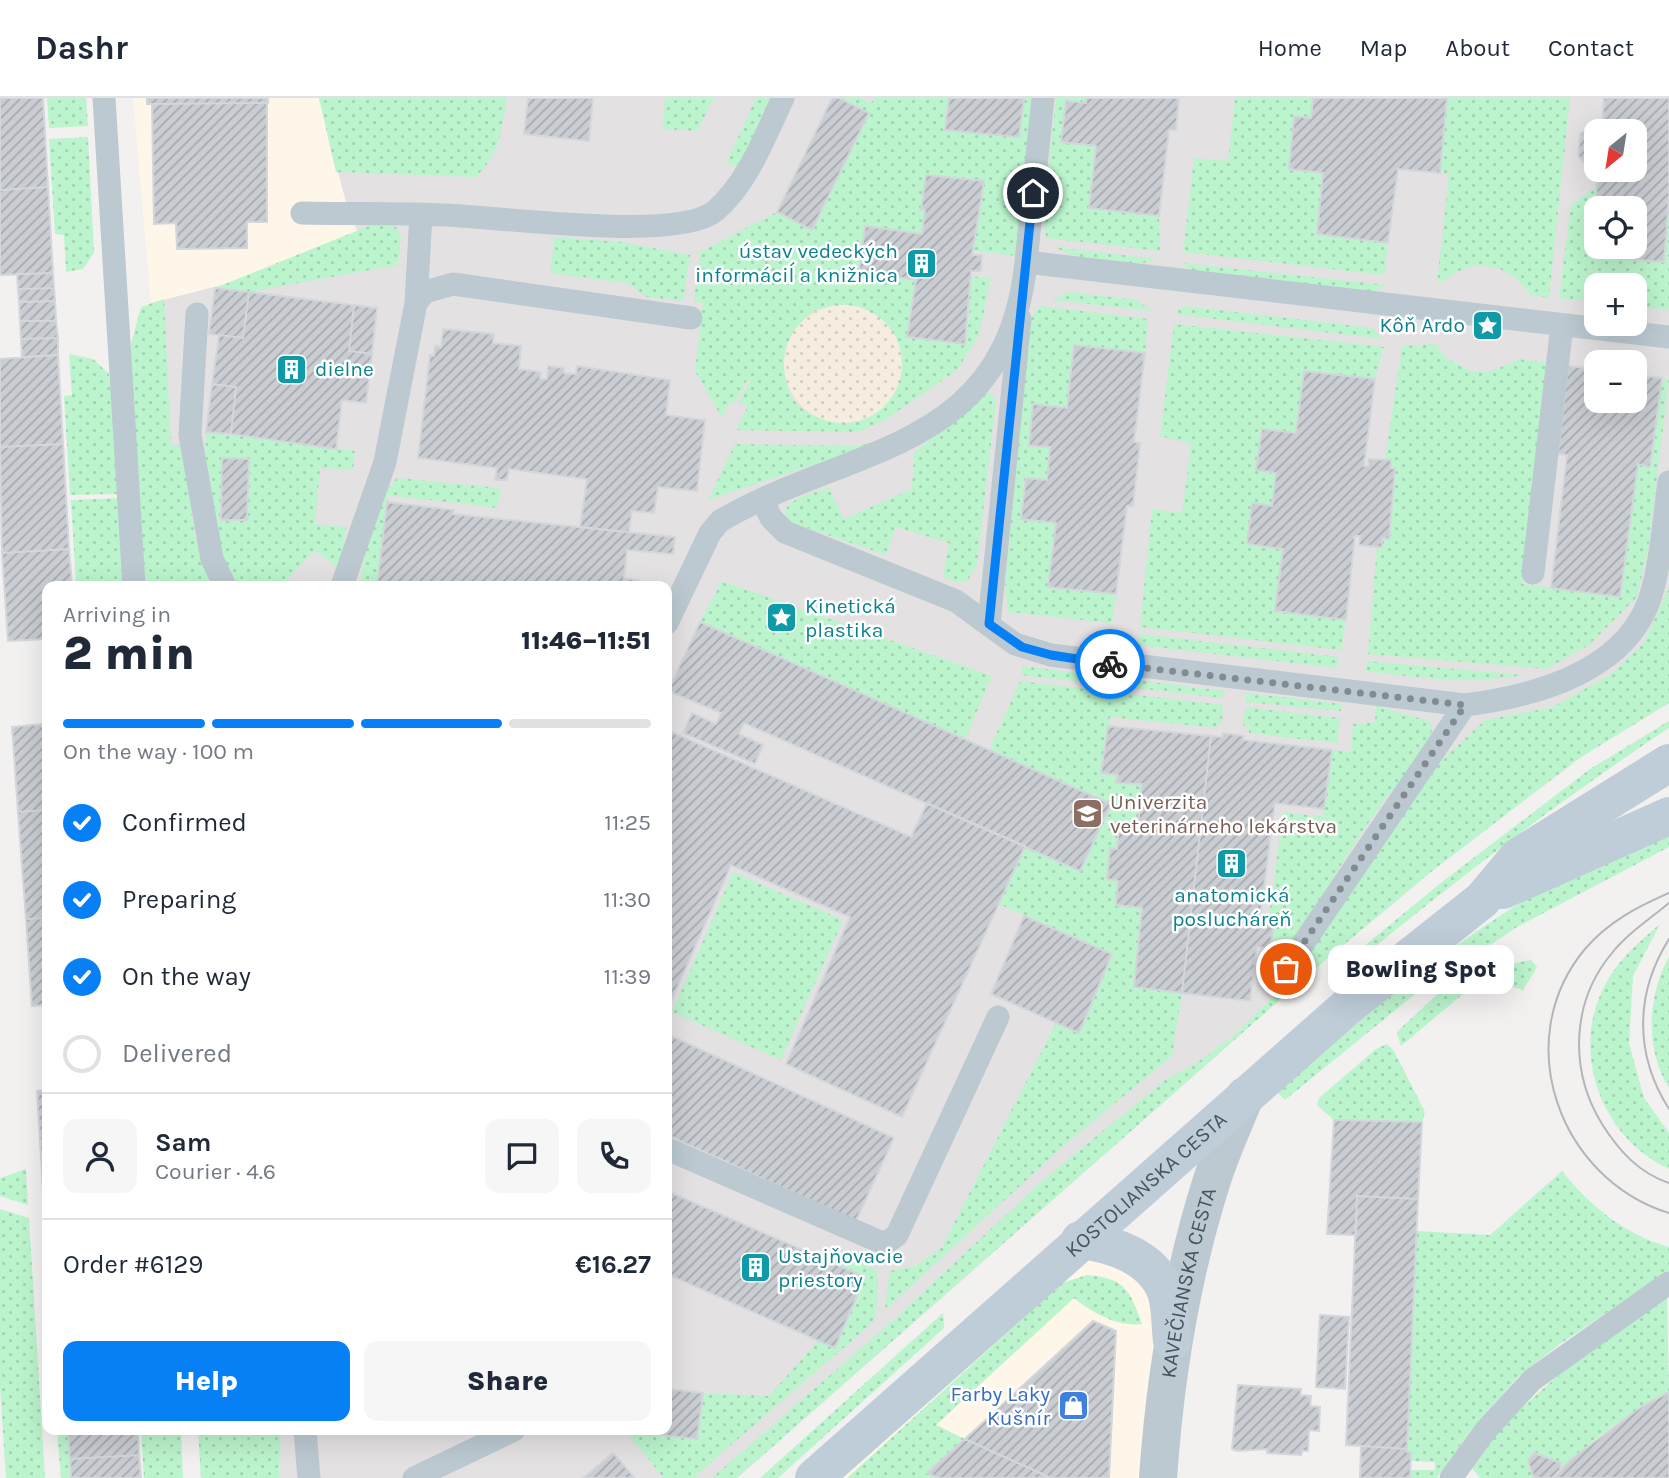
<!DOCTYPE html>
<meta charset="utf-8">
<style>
:root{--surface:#fff;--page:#f6f6f7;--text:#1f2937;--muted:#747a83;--line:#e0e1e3;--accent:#0780f6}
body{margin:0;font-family:Karla,sans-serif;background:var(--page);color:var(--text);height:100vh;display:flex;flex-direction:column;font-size:26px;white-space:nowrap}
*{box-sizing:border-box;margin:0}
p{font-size:23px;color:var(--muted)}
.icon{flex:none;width:38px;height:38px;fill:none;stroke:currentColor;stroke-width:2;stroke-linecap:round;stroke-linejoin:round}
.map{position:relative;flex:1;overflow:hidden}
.details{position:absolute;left:42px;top:483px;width:630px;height:854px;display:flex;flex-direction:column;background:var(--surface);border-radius:14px;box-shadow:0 7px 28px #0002}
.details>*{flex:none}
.needle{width:46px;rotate:210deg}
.tools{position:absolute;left:1584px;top:21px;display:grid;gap:14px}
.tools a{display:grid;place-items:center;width:63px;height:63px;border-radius:14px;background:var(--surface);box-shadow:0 7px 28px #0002;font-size:35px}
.pin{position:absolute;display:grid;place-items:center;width:60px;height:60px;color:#fff;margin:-30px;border:4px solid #fff;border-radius:50%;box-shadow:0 2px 7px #0007}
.courier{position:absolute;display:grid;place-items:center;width:70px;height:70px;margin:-35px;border:5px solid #0780f6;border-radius:50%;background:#fff;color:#222;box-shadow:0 2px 9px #0007}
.bubble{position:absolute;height:49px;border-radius:14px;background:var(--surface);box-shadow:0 7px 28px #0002;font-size:23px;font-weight:800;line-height:49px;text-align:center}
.summary em{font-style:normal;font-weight:800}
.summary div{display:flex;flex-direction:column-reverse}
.summary{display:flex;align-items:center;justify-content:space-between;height:119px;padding:0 21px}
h1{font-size:46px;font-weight:800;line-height:52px}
.bar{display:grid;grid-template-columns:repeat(4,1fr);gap:10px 7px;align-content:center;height:84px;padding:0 21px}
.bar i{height:9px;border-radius:5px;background:var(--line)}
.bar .on{background:var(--accent)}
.bar p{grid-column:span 4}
.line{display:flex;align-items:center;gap:18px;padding:0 21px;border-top:2px solid var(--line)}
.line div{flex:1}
.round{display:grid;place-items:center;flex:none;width:74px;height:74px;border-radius:14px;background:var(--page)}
ol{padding:0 21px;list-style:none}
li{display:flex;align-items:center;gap:21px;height:77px}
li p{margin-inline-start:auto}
li .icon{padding:7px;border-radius:50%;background:var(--accent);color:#fff;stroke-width:4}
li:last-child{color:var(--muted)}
li i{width:38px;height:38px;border:4px solid var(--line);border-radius:50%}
.action{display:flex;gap:14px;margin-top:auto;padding:14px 21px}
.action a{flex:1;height:80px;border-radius:14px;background:var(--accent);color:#fff;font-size:28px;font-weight:800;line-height:80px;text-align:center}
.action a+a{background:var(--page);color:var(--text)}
header{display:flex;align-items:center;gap:42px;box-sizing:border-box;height:98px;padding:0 35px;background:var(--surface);border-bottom:2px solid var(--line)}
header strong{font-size:33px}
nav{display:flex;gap:38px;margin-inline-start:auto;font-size:24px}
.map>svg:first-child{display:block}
.commercial{fill:#fef6e9}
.education{fill:#e4e1e2;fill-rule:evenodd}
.grass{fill:url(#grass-dots);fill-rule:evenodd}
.sand{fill:url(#sand-dots)}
.building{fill:url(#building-hatch);stroke:#d3d7dc;stroke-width:2;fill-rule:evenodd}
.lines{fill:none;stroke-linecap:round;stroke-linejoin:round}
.lane{stroke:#bcc9d1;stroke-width:23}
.street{stroke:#bcc9d1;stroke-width:38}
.secondary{stroke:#bfcdd9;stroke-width:38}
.tram{stroke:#b2b6bb;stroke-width:2}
.done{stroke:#838b92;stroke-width:7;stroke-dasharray:0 12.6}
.route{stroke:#0780f6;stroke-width:9}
.labels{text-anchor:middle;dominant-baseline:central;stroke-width:5;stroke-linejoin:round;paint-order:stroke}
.culture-label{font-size:21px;fill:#0d838f;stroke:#fff;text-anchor:start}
.education-label{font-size:21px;fill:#785e54;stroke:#fff;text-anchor:start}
.street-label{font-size:21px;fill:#465560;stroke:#fff}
.shop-label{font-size:21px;fill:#366cbe;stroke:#fff;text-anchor:end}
</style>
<header>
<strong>Dashr</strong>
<nav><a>Home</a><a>Map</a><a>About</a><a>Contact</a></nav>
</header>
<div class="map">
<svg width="1669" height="1380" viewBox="0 0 1669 1380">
<defs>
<pattern id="grass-dots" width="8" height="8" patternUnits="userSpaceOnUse" patternTransform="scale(1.75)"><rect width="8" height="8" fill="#bbf4cd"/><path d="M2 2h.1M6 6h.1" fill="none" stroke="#a2d3b3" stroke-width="1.8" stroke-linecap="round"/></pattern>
<pattern id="sand-dots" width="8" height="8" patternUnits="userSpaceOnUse" patternTransform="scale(1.75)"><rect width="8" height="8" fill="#f5ede0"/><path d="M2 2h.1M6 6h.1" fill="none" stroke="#d3cdc3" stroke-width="1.8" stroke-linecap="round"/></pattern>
<pattern id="building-hatch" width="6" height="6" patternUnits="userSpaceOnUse" patternTransform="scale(1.75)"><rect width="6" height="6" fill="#caced3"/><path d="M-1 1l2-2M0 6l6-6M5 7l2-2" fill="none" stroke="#a6aaaf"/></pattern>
</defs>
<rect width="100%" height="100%" fill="#f3f0f0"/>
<path class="commercial" d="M133 0H319L336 74 390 156 151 205Z
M1080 1142 1166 1193 1158 1380H813Z"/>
<path class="education" d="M319 0H1669V605L1581 659 1432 773 1316 870 737 1380H279L281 1332H667V488H166L151 205 218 188 390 155 357 132 349 116ZM1596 33H1634V72H1596ZM1596 110H1634V149H1596ZM1596 187H1634V226H1596ZM1596 264H1634V303H1596Z"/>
<path class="grass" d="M47 0H86L88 28 49 30Z
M319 0H506C503 30 499 59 475 79L336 74Z
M665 0H714L697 33 663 31Z
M756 0H775L746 61C739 66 735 70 727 65L729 59Z
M839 0H861L871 5 874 0H949L945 32 1019 38 1024 0H1034L1017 158 973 153 984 83 927 77 921 112H925L922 136 865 128 859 173 916 182 907 239 965 246 970 211H966L970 178 991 180 979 237 957 272 885 322 858 334 736 332 748 308 739 304 750 283 747 282 735 305 730 303 722 320 695 273 703 205 694 203 700 154 777 114 813 132 869 15ZM850 207C872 214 883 222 897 240L863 322C834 328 791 319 786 282 785 273 791 259 793 250 796 235 798 223 813 214 824 208 837 208 850 207Z
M1056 0H1086V5L1066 4 1061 44 1096 48 1089 110 1159 118 1160 153 1046 140 1043 117Z
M1235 0H1313L1311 20 1294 18 1289 71 1323 75 1317 136 1388 145 1384 177 1183 154 1194 60 1228 63Z
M1447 0H1570L1549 199 1531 198C1515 172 1485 159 1457 174 1450 178 1446 183 1437 185L1449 76 1440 75Z
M88 39 94 155 83 171 66 174 64 137 55 136 49 41Z
M1595 90H1598L1596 149H1615V160L1664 164 1669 99V212L1635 208 1634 187H1596V204L1559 200 1571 107Z
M374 126 396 129 401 138 398 167 249 194 215 190Z
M554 139 621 144 690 157 683 203 647 199 627 185 551 175Z
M1054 149 1156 161C1137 173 1073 161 1054 149Z
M1181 165 1387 187 1373 194 1194 174Z
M1068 194 1137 202 1152 213 1052 202Z
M164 201 171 347 184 348C190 393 190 447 213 488H144L130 250 141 209Z
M1040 208 1148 221 1145 255 1074 247 1067 310 1033 307 1029 347 1050 349 1047 382 1021 421 1056 425 1048 489 1116 496 1112 525 1008 514 1005 489 1030 221Z
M1184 208 1372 230 1383 241 1174 216Z
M1174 226 1384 249 1375 281 1304 273 1296 335 1261 332 1256 372 1276 375 1272 408 1252 406 1248 446 1283 451 1275 513 1346 522 1341 552 1140 529 1152 411 1182 415 1191 346 1160 338Z
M1435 246 1446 260 1472 274H1490L1519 261 1547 265 1522 486 1620 499 1638 366 1649 369 1662 280 1669 282 1648 452 1637 499 1589 547 1546 571 1368 556 1377 449H1382V440L1389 441 1395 371 1391 370V362H1385L1402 248Z
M69 256 93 261 109 276 120 396 70 397 64 298 72 297Z
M986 295H991L996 304 977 466 967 484H956L943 479 949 445 896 429 886 457 790 424C772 403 816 394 829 390L844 421 912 391 914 355Z
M206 334 355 353 353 372 320 370 315 426 346 429 340 470 314 453 287 482 294 488H238C206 447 205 383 206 334Z
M871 345 855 353 708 402 735 346 857 348Z
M397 380 500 390 498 410 388 397 377 488H359C367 451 370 408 397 380Z
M120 400 126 488H76L71 402Z
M722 483 992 578 965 641 700 524Z
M1669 489V605L1581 659 1432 773 1316 870 737 1380H712L899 1217 1042 1083 1165 982 1195 966 1233 938 1290 882 1438 666 1485 622 1553 609 1611 576 1644 545Z
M1139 536 1339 559 1337 570 1138 547Z
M1367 563 1523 577C1469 587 1419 580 1366 573Z
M1022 568 1224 593 1223 600 1021 577Z
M1020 583 1223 607 1222 626H1218L1217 630 1110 619 1101 675 1118 677 1117 685 1142 686 1138 726 1117 751 1111 750 1118 783 1116 806 1142 810 1134 889 1182 895 1172 958 1061 1050 885 1212 890 1173 916 1168 942 1149 1056 925 1079 935 1112 856 999 806 1025 748 1081 773 1111 706 989 652Z
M1246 595 1342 606 1341 613 1246 604Z
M1376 608 1426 622 1433 627C1428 656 1401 681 1384 703 1351 747 1324 797 1294 843L1270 850 1275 822 1269 821 1283 714 1323 719 1332 652 1351 654 1353 626 1375 624Z
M1245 609 1340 620 1337 645 1249 635V629L1243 628Z
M1669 623V630C1554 706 1446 790 1339 878L1335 872 1442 784 1590 671Z
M1669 735V749L1517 829 1487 849 1457 862 1285 1002 1278 995C1367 913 1464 834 1571 775 1601 759 1637 748 1669 735Z
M733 774 843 822 781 962 672 914Z
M1660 826 1633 878 1629 945 1644 1000 1669 1035V1071C1600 1039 1569 952 1606 885 1619 861 1639 844 1660 826Z
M1669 859V990C1645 952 1647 898 1669 859Z
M1531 862 1537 869 1523 892 1482 880 1401 948 1397 935 1400 931 1442 892 1470 873Z
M1387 946 1394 953 1425 1014 1422 1024 1334 1022 1317 1007 1319 1000 1376 951Z
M26 1071 28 1107 0 1098V1080Z
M1562 1073C1590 1108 1625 1137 1669 1149V1173L1560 1246 1519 1278 1470 1333 1437 1380H1410L1411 1372H1435V1364L1411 1363V1354H1407L1417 1133 1490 1137Z
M0 1111 29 1120 45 1380H6L0 1289Z
M835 1154 875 1171 878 1176 876 1217 871 1226 693 1380H664L624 1332H652L651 1336 697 1341 703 1295 769 1298 818 1243 835 1250 865 1180 830 1165Z
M1087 1177C1125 1180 1130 1192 1142 1226 1118 1229 1092 1215 1074 1200L936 1327 965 1341 938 1380H847L1062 1185Z
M1667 1197 1669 1294C1628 1316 1585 1345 1554 1380H1480L1471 1369C1522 1297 1596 1248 1667 1197Z
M943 1215 944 1230 778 1380H760Z
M57 1332H68L71 1380H61Z
M141 1332H181L183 1380H144Z
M198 1332H281L279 1380H201Z"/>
<path class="sand" d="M784 266a59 59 0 1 1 118 0a59 59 0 1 1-118 0Z"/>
<path class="building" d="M0 0H43L48 89 0 92Z
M147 0H268V5L152 6H147Z
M528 0H593L589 43 524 36Z
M832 0H839L869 15 812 132 777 114Z
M949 0H1024L1019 39 945 32Z
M1086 0H1179L1176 32H1169L1159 118 1089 110 1096 48 1061 44 1066 3 1086 5Z
M1313 0H1447L1440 75 1398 71 1388 145 1317 136 1323 75 1289 71 1294 18 1311 20Z
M1604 0H1669V99L1664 164 1614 160 1615 149H1634V110H1597L1596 79 1578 58 1580 36 1593 26H1602ZM1596 33H1634V72H1596Z
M267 5V124H247V150L177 151 176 125 154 126 152 6Z
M926 77 984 83 972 157H982L981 173H971L965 246 907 239 916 182 859 173 865 128 922 136 925 112H921Z
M48 89 53 175 0 177V92Z
M53 175 54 190 18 191 17 176Z
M54 190 55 203 19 204 18 191Z
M215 190 249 194 243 240 209 236Z
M249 194 354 207 349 253 372 256 366 305 342 302 336 351 231 336 236 289 212 286 219 237 243 240Z
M55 203 56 223H20L19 204Z
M354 207 377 210 372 256 349 253Z
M20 223H56L58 240 21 241Z
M443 231 494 236 493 245 521 248 519 271 541 274 540 281H547L548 268 564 270V275L576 276 577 268 670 282 666 317 705 322 697 393 658 389 654 415 632 413 629 434 580 429 587 381 509 371 507 382H495L497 370 418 360 430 257 434 258 435 248 441 249Z
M58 240V257L22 259 21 241Z
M1074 247 1145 255 1134 344 1140 345 1133 408H1127L1116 496 1048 489 1056 425 1021 421 1026 380 1047 382 1050 349 1029 348 1033 306 1067 310Z
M58 257 63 346 0 349V261Z
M1568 268 1596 271V303H1634V277L1662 280 1650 369 1638 366 1620 499 1551 490 1567 357 1558 356Z
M1304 273 1375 281 1364 368H1368L1369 361 1391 362V370L1395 371 1389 441 1382 440V449H1377L1359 447 1360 438H1355L1346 522 1275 513 1283 451 1247 446 1252 405 1272 408 1276 375 1256 372 1262 331 1296 335Z
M212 286 236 289 231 336 206 334Z
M63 346 69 451 2 455 0 349Z
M222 360 249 361 247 422H221Z
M387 404 454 412 453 416 675 439 673 456 627 452 624 480 639 482 638 488H377Z
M69 451 72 488H47V541L8 543 2 455Z
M700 524 1111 706 1080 773 744 625 739 636 763 647 755 666 683 635 692 615 716 626 721 615 668 593Z
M44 626H47V712L18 714 12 629Z
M1108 628 1211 638 1182 895 1134 889 1142 810 1116 807 1118 783 1107 781 1110 750 1117 751 1119 724 1138 726 1142 686 1116 685 1118 677 1101 675Z
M667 632 911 739 927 705 1025 748 902 1019 786 966 850 819 731 767 667 913Z
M1223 635 1244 638 1243 642 1332 652 1324 711 1275 705 1260 820 1275 821 1270 850 1257 849 1250 903 1182 895 1211 638 1222 639Z
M47 712V820L26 821 18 714Z
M1024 818 1112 856 1079 935 991 896Z
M47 820V907L32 908 26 821Z
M667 936 894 1040 856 1123 667 1037Z
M47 992V1075L42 1076 37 993Z
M1334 1022 1422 1024 1418 1101 1357 1098 1356 1137 1327 1136Z
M47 1075V1168L42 1076Z
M667 1093 865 1179 835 1250 667 1176Z
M1357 1098 1418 1101 1407 1351 1346 1347Z
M1320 1217 1349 1219 1345 1291 1316 1289Z
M1093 1223 1116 1233 1109 1380H1051L965 1341Z
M1238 1287 1301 1291 1300 1297 1311 1298 1310 1308 1320 1309 1319 1333 1309 1332 1308 1353H1302L1301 1357 1267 1355V1351L1237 1353 1232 1351Z
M667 1291 703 1295 697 1341 651 1336 652 1332H667Z
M1669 1294V1380H1554L1570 1362 1641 1309Z
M68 1332H138L139 1357 70 1361Z
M965 1341 1051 1380H938L927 1375Z
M1361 1348 1407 1351V1354H1411L1410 1380H1360Z
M613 1355 635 1380H583Z
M1534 1355 1561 1365 1560 1372 1552 1380H1534L1528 1363Z
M139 1357 141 1380H71L70 1361Z"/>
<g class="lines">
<path class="lane" d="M104 0 134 488
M302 115C350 116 398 115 446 117 499 119 678 144 715 113 748 85 765 38 783 0
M1026 164 1043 0
M416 205 421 116
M197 216 190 337 212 461 225 488
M763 403 771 420 785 434 956 503 1015 546 1051 557 1465 607
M1533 475 1562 227
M342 488 385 364 416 205 425 194 453 186 691 220
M667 525 710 435 720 423C851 346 1006 356 1026 164L1669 239
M989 526 1020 221
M1286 871 1465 607C1537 598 1633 572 1653 490 1662 456 1664 419 1669 384
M667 1051 885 1146 897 1137 998 919
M305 1332 309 1380
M414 1380 514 1332
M1451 1380 1485 1333 1532 1282 1669 1185"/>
<path class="street" id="s1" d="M1158 1380C1165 1279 1181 1179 1212 1082 1221 1053 1234 1026 1245 998"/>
<g class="secondary">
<path d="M1503 792 1669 718"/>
<path d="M1080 1142C1113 1146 1153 1159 1166 1194 1171 1208 1170 1228 1172 1243"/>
<path id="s2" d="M814 1380 1348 908 1482 802 1518 759 1669 665"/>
</g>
<path class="tram" d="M1669 795C1637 809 1608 824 1585 851 1509 942 1559 1081 1669 1115
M1669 805C1650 821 1628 835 1612 855 1571 904 1569 972 1602 1026 1619 1053 1639 1075 1669 1085
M1669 841C1635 895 1634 956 1669 1011"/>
</g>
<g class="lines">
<path class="done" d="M1110 566 1465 607 1286 871"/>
<path class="route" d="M1033 95 989 526 1022 549 1051 557 1110 566"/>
</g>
<defs>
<symbol id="building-square" viewBox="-11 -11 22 22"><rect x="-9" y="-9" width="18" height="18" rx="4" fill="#0f9aa8" stroke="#fff"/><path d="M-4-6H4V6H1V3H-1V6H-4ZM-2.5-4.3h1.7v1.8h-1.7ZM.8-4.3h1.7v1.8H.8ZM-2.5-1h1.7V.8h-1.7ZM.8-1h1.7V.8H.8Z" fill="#fff"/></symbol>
<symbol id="sight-square" viewBox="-11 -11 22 22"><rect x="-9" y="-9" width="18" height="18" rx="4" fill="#0f9aa8" stroke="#fff"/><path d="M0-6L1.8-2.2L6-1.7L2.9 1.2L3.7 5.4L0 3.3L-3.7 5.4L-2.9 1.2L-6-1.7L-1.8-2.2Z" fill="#fff"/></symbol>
<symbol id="university-square" viewBox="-11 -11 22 22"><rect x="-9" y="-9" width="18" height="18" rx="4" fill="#8d6e63" stroke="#fff"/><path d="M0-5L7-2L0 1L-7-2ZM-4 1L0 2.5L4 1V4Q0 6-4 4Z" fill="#fff"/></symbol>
<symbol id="shop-square" viewBox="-11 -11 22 22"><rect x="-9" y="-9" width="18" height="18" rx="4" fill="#3f7fe0" stroke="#fff"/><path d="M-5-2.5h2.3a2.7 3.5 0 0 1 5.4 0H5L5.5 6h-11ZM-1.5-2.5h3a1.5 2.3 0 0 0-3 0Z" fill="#fff"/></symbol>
</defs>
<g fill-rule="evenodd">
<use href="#building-square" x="904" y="148" width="35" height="35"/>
<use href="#sight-square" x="1470" y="210" width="35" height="35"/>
<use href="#building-square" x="274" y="254" width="35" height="35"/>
<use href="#sight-square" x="764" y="502" width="35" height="35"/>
<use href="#university-square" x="1070" y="698" width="35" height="35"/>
<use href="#building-square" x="1214" y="748" width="35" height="35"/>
<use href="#building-square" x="738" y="1152" width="35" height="35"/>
<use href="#shop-square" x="1056" y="1290" width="35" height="35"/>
</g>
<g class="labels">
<g class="culture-label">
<text x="898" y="153" text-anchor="end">ústav vedeckých<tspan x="898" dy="24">informáciĺ a knižnica</tspan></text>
<text x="1465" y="227" text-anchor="end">Kôň Ardo</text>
<text x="315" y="271">dielne</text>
<text x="805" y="508">Kinetická<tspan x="805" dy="24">plastika</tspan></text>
<text x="1232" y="797" text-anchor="middle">anatomická<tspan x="1232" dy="24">poslucháreň</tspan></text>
<text x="778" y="1158">Ustajňovacie<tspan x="778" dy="24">priestory</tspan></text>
</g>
<g class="education-label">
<text x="1110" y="704">Univerzita<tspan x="1110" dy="24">veterinárneho lekárstva</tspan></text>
</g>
<g class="street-label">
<text stroke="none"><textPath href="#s2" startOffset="443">KOSTOLIANSKA CESTA</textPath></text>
<text stroke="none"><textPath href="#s1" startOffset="198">KAVEČIANSKA CESTA</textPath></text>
</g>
<g class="shop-label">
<text x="1050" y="1296">Farby Laky<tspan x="1050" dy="24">Kušnír</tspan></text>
</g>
</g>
</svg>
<div class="tools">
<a><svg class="needle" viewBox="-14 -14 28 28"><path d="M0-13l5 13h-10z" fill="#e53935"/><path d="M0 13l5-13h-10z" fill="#747a83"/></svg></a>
<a><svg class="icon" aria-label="locate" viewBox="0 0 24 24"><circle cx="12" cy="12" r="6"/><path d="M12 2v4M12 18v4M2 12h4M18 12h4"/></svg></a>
<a>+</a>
<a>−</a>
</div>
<div class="pin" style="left:1286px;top:871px;background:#ea580c"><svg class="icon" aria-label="bag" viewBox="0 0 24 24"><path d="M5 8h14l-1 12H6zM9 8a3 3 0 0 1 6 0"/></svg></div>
<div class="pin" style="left:1033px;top:95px;background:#1f2937"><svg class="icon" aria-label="home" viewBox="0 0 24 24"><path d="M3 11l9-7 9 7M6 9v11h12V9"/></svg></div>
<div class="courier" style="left:1110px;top:566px"><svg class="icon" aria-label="bike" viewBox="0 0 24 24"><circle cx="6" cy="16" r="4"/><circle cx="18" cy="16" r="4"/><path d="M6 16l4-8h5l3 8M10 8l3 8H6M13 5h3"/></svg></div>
<div class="bubble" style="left:1328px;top:847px;width:186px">Bowling Spot</div>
<section class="details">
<div class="summary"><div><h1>2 min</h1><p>Arriving in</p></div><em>11:46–11:51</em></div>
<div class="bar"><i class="on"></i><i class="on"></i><i class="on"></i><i></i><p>On the way · 100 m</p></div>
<ol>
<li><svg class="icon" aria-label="check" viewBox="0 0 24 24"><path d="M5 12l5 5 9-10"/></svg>Confirmed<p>11:25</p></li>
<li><svg class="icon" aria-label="check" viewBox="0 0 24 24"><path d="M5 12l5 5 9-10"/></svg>Preparing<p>11:30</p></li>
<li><svg class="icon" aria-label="check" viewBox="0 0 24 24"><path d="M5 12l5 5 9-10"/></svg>On the way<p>11:39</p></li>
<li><i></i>Delivered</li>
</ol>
<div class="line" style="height:126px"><a class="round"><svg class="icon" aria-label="person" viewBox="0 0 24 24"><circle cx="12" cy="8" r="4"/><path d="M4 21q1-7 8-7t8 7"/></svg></a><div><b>Sam</b><p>Courier · 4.6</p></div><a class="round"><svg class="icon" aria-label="chat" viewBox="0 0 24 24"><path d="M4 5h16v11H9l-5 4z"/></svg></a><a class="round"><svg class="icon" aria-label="phone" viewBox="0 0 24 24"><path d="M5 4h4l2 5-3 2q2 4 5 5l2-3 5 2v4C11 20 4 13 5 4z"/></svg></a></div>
<div class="line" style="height:91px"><div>Order #6129</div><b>€16.27</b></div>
<div class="action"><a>Help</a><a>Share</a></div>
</section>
</div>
